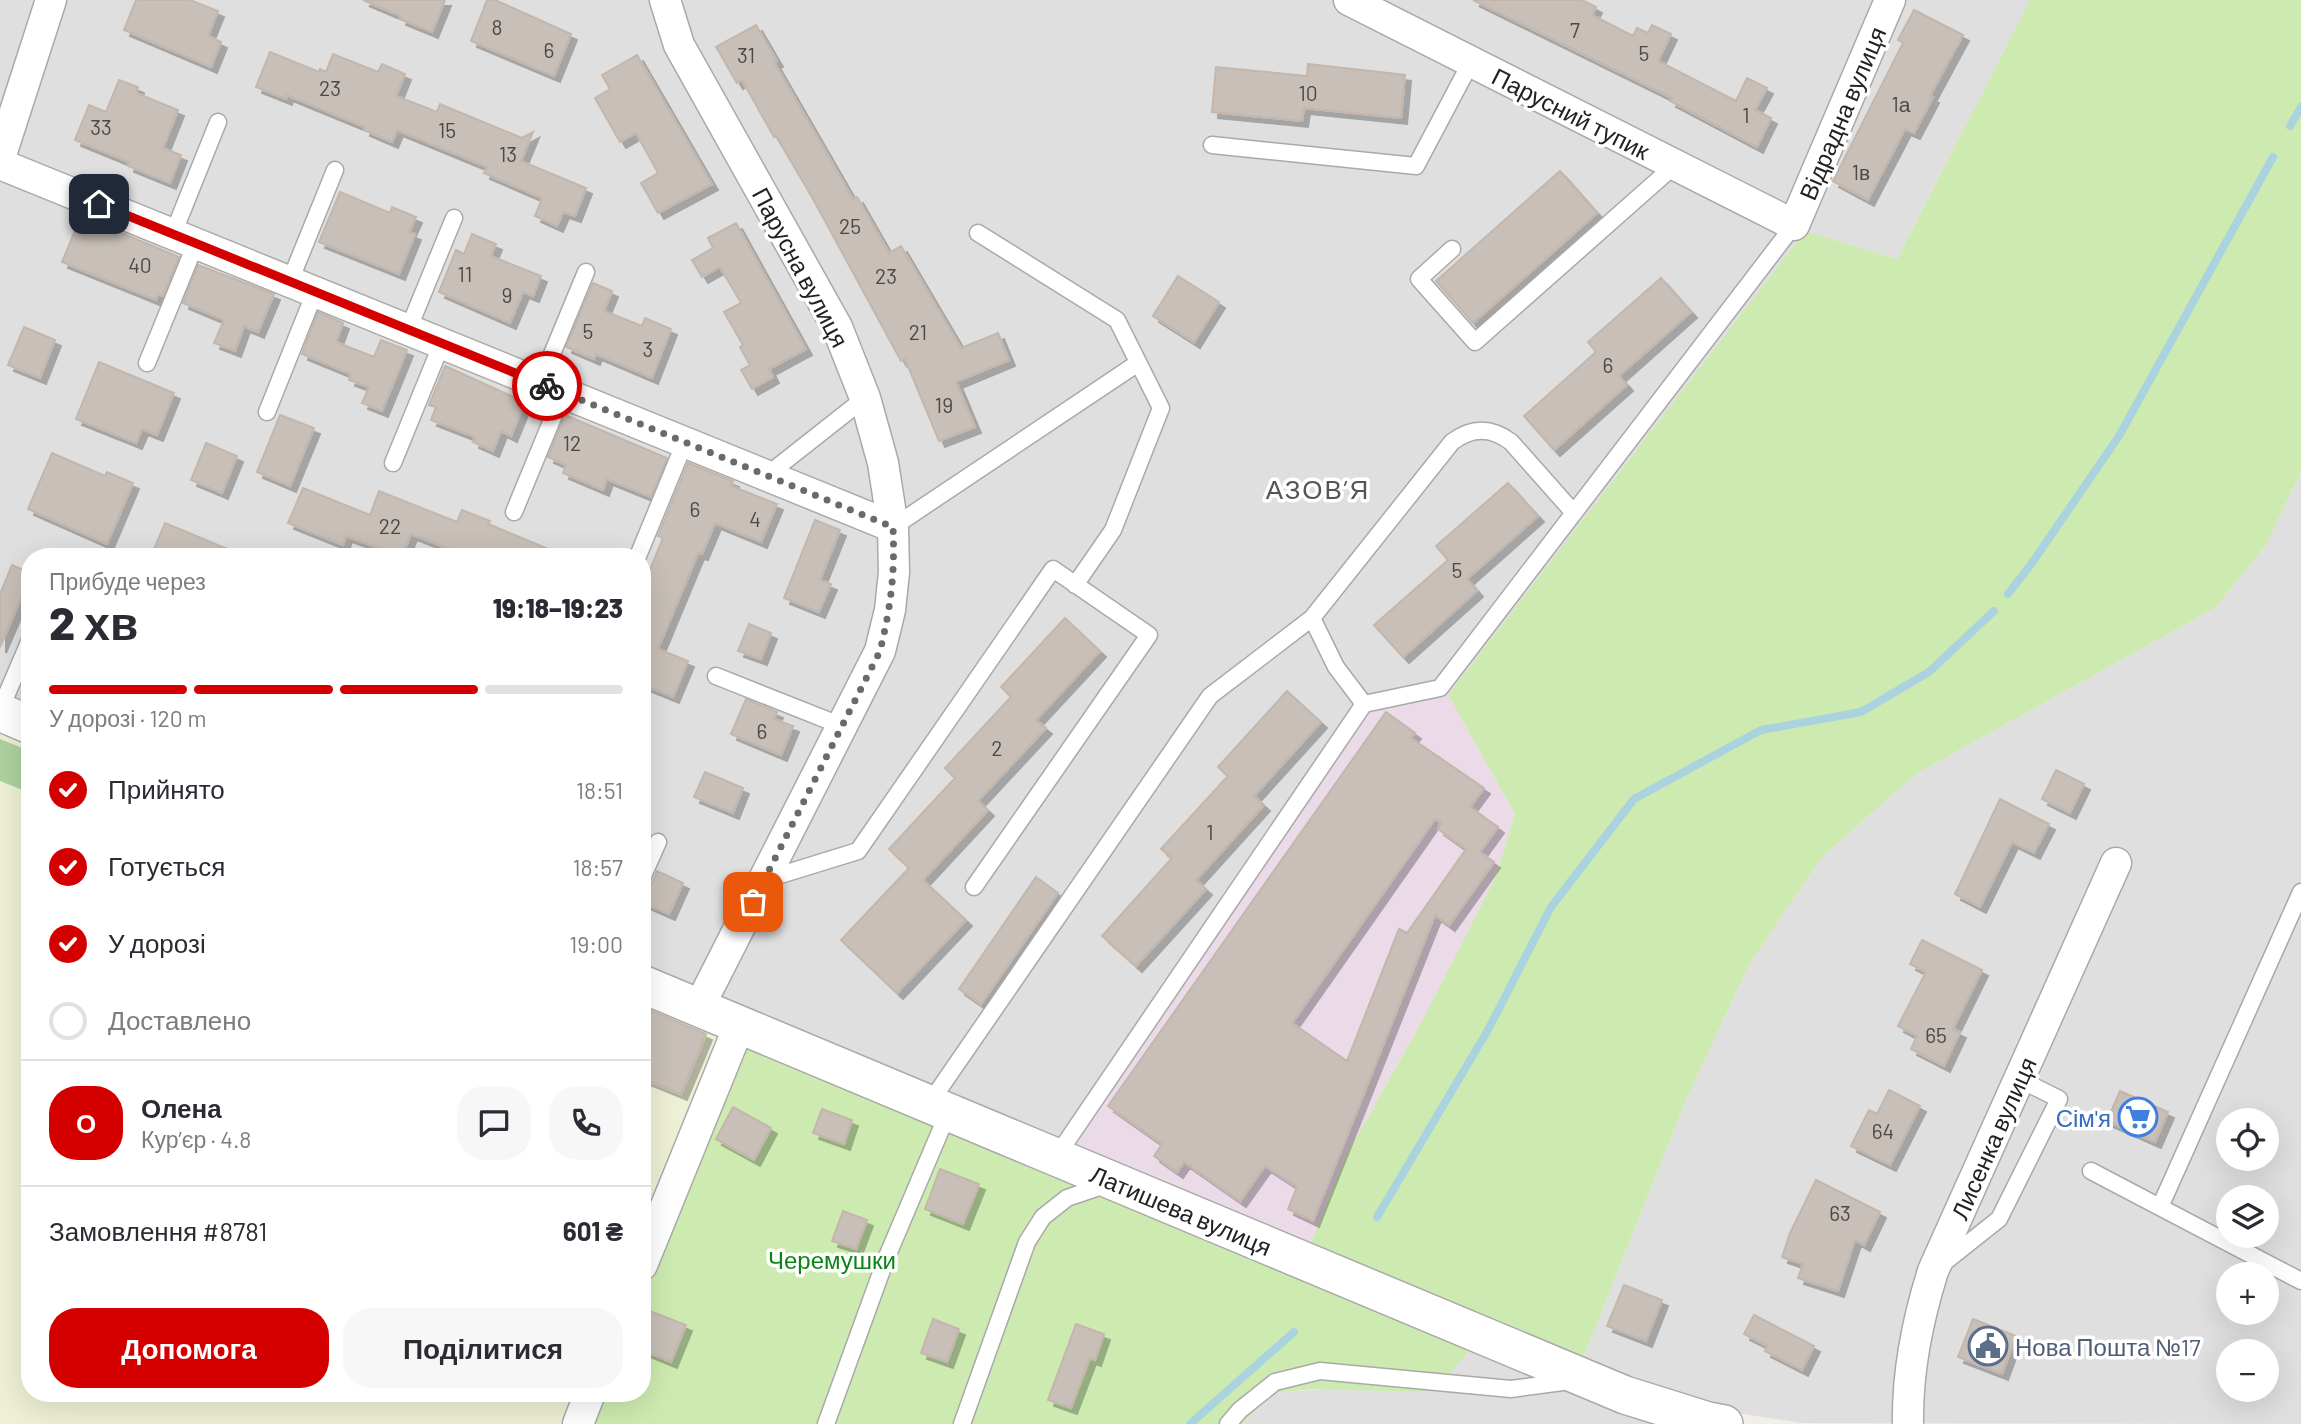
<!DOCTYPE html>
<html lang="uk">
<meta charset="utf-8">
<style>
:root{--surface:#fff;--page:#f7f7f7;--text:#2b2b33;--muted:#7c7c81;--line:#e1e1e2;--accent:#d40000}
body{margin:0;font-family:Barlow,sans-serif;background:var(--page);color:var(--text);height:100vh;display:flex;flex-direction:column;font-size:26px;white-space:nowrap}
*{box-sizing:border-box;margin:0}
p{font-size:23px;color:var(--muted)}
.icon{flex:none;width:38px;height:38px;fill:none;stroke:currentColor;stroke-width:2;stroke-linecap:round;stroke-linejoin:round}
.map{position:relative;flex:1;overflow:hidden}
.details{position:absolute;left:21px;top:548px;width:630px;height:854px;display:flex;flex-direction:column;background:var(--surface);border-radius:28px;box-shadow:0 7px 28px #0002}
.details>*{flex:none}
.fabs{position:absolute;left:2216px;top:1108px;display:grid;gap:14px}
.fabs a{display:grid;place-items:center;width:63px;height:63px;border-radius:50%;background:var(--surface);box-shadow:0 7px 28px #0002;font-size:35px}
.pin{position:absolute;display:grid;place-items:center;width:60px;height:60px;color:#fff;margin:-30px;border-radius:14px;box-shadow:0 4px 10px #0006}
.courier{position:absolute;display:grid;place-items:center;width:70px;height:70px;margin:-35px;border:5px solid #d40000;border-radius:50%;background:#fff;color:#222;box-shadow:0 2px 9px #0007}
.overview em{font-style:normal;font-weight:800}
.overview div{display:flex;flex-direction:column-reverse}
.overview{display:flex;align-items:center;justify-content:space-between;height:119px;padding:0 28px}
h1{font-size:46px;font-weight:800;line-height:52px}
.bar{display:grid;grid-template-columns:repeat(4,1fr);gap:10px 7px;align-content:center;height:84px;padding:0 28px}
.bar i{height:9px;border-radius:5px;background:var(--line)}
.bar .active{background:var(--accent)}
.bar p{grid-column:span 4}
.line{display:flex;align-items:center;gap:18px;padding:0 28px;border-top:2px solid var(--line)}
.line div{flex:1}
.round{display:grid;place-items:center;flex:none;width:74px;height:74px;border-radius:28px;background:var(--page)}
ol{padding:0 28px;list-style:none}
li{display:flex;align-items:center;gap:21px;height:77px}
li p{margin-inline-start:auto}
li .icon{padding:7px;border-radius:50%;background:var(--accent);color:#fff;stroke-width:4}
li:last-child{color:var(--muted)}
li i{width:38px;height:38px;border:4px solid var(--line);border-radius:50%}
.button{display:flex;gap:14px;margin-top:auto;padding:14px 28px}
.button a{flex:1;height:80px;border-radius:28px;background:var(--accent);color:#fff;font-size:28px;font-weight:800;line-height:80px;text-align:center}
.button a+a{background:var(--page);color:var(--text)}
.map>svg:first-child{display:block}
.residential{fill:#e0dfdf;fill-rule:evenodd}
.industrial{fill:#ebdbe8}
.farmland{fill:#eef0d5}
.grass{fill:#cdebb0}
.forest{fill:#add19e}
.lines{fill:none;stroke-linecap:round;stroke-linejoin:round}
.stream{stroke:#aad3df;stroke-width:8}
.building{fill:#c7bfb8;stroke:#c4b6ab;stroke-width:2;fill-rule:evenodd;filter:url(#shadow)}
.service-casing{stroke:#a9a9a9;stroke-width:19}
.minor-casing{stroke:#a9a9a9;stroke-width:33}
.tertiary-casing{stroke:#a9a9a9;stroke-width:40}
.service{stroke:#fff;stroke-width:16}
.minor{stroke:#fff;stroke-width:30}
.tertiary{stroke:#fff;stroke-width:37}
.done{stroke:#6b6a68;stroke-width:7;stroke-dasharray:0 12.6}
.route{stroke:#d40000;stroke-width:9}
.labels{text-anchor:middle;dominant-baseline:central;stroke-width:7;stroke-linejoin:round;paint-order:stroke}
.number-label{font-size:21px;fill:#4b4948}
.street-label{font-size:24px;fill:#222;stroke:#fff}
.shop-label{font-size:24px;fill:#366cbe;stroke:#fff;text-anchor:end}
.park-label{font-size:24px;fill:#0c8416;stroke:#fff}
.service-label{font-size:24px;fill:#4e5e75;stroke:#fff;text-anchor:start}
.neighbourhood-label{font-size:26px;letter-spacing:2px;fill:#555;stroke:#fff}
</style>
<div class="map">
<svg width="2301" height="1424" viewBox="0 0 2301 1424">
<defs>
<filter id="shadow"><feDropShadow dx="6" dy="6" stdDeviation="0" flood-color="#0004"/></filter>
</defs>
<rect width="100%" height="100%" fill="#f2efe9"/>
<path class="residential" d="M0 0H2030L1897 259 1805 231 1448 695 1370 710 1071 1151 642 984V556H30V725L0 712Z
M2301 472V1424L1801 1423 1713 1409 1582 1361 1686 1100 1749 965 1822 857 1916 774 2215 608 2266 545ZM2228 1120H2266V1158H2228ZM2228 1197H2266V1236H2228ZM2228 1274H2266V1312H2228ZM2228 1351H2266V1390H2228Z
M1472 1348 1669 1424H1243L1273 1393 1445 1379Z"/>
<path class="industrial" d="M1448 695 1515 814 1495 878 1421 1023 1347 1154 1308 1250 1071 1151 1370 710Z"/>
<path class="farmland" d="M0 712 30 725V1393H580L568 1424H0Z
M642 985 731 1023 642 1241Z"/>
<path class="grass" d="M2030 0H2301V472L2266 545 2215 608 1916 774 1822 857 1749 965 1686 1100 1582 1361 1308 1250 1347 1154 1421 1023 1495 878 1515 814 1448 695 1805 231 1897 259Z
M741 1043 1472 1348 1445 1379 1424 1392 1314 1389 1273 1393 1243 1424H588L600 1393H642V1289Z"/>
<path class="forest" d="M0 739 30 751V793L0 781Z"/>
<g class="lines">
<path class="stream" d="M2290 126 2301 107
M2008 594 2032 563 2119 436 2273 157
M1377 1217 1488 1030 1551 907 1634 799 1761 730 1861 712 1929 672 1994 611
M1190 1424 1294 1332"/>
</g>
<path class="building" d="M136 0H190L218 11 208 36 221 42 211 67 124 30Z
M363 0H445L432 32 400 19 401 16Z
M487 0H495L571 34 554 76 471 41Z
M1473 0H1582L1596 7 1592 15 1633 36 1637 28 1648 33 1652 25 1671 34 1658 61 1736 101 1747 78 1767 88 1755 110 1771 118 1757 147 1670 101 1672 98Z
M1914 10 1963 35 1930 96 1933 97 1914 133 1905 129 1868 200 1833 181 1903 43 1898 40Z
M756 25 777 61 774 62 853 199 857 197 889 253 901 246 961 348 998 333 1009 360 956 382 975 427 939 441 905 359 901 361 813 199 776 136 774 137 742 80 737 83 716 47Z
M270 52 319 72 320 69 326 72 333 54 378 72 382 64 405 74 396 96 437 112 440 104 522 138 533 132 521 161 586 188 575 216 563 212 557 226 535 216 542 198 484 173 487 167 397 130 392 142 364 130 365 127 287 95 286 99 256 87Z
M637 55 712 184 658 213 641 183 658 173 636 133 620 142 595 98 610 89 602 75Z
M1308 64 1405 75 1401 118 1304 108 1302 121 1212 112 1216 67 1307 76Z
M119 80 138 87 136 93 178 110 163 148 181 155 170 183 128 166 129 162 75 140 89 105 106 112Z
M1560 171 1597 213 1473 323 1436 281Z
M340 192 390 213 392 207 416 217 409 232 415 234 399 274 319 242Z
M81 216 179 257 163 296 158 294 156 300 62 262Z
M736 223 806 349 769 369 773 377 752 389 741 370 750 365 740 347 743 345 724 312 741 303 720 267 702 277 692 260 713 248 708 238Z
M472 234 496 244 491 256 541 276 533 296 523 292 510 323 439 292 456 250 464 254Z
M198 265 274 294 258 332 244 326 235 351 214 343 224 320 183 303Z
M1178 276 1219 302 1194 342 1153 316Z
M1661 278 1691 312 1619 376 1627 385 1554 450 1524 416 1596 352 1588 342Z
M593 283 612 291 604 311 642 326 645 318 671 329 652 378 596 354 594 359 566 347Z
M318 312 343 323 336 342 374 357 381 340 407 350 382 411 362 403 369 387 349 380 351 374 302 354Z
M24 327 55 340 40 378 8 365Z
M99 362 174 393 157 435 142 429 136 443 76 419Z
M445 366 525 402 511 436 501 431 493 451 473 442 475 437 431 420 436 407 429 405Z
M280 415 314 428 290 486 257 472Z
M565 415 667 458 651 497 607 479 603 490 563 473 566 465 548 457Z
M206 443 237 456 222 493 191 480Z
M52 453 105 476 107 472 133 483 107 544 28 509Z
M688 463 733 481 731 486 777 504 761 542 715 523 702 554 698 553 658 649 688 661 673 697 644 685 642 687V589L663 538 658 536Z
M1508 483 1538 516 1467 579 1477 591 1403 657 1374 625 1448 560 1436 546Z
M303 488 370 515 379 491 457 522 462 510 490 521 488 524 565 556H467L411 534 402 556 346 536 343 545 288 523Z
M815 520 840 530 820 580 831 584 819 612 784 598Z
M165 523 244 556H151Z
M12 565 30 573V577L0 647V594Z
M1065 618 1100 651 1036 720 1046 728 978 801 988 810 923 880 966 920 897 993 841 940 909 868 889 849 955 778 945 768 1011 697 1001 687Z
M749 624 771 633 761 659 738 651Z
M1287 691 1321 722 1254 796 1264 805 1196 880 1206 889 1136 966 1102 936 1172 858 1161 849 1228 776 1218 767Z
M746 699 777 712 774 719 793 726 781 755 731 734Z
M1386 712 1415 733 1411 738 1484 788 1470 807 1498 827 1480 852 1494 862 1449 925 1435 915 1313 1221 1288 1209 1297 1187 1265 1166 1240 1201 1184 1162 1177 1172 1154 1156 1162 1144 1108 1106ZM1435 819 1441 822 1438 829 1466 849 1407 933 1399 929 1347 1061 1292 1023Z
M2056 770 2084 784 2070 813 2042 799Z
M705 772 743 788 733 813 694 797Z
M2000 799 2049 824 2034 853 2012 842 1980 907 1955 894Z
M657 871 683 883 669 914 644 903Z
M1036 877 1058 893 981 1004 959 989Z
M1922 940 1982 970 1953 1029 1960 1032 1944 1066 1911 1049 1917 1036 1898 1026 1926 972 1910 964Z
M642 1007 706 1034 681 1094 642 1078Z
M1889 1090 1920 1106 1890 1165 1851 1146 1869 1110 1877 1114Z
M2120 1091 2168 1112 2155 1142 2107 1121Z
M733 1107 771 1128 754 1160 716 1139Z
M822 1109 852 1120 844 1144 813 1133Z
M940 1169 979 1184 963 1224 925 1209Z
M1816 1180 1880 1212 1864 1245 1855 1240 1838 1291 1798 1278 1803 1264 1782 1257 1790 1233Z
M843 1211 867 1220 856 1249 832 1241Z
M1624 1285 1662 1300 1646 1341 1607 1326Z
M647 1310 686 1325 671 1362 642 1350V1322Z
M1754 1315 1814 1346 1802 1370 1765 1351 1768 1346 1744 1334Z
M933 1319 959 1329 947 1362 921 1353Z
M1973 1319 2016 1336 2002 1374 1958 1357Z
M1076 1324 1104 1334 1095 1360 1090 1358 1071 1408 1048 1400Z"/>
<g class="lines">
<defs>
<path id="service" d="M1212 145 1416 166 1471 62
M978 233 1117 320 1161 408 1113 530 1075 585
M173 234 218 122
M1452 249 1419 279 1475 342 1675 165
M290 281 335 170
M408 330 454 218
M147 363 196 243
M540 383 586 272
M267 412 315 292
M393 463 442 343
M766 476 865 398
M514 512 563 393
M893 527 1138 363
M638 556 685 442
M1312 618 1336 667 1364 704
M716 676 842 726
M0 710 30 640
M642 878 658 842
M764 880 858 851 1053 569 1149 635 974 887
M929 1104 1210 696 1312 618 1452 442C1472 427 1491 427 1511 442L1574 513
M1056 1157 1364 704 1440 688 1794 225
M2091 1171 2301 1281
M2160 1207 2301 892
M1941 1265 1999 1219 2059 1099 2019 1079
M826 1424 886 1259 948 1113
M962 1424 1027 1242 1043 1217 1067 1198 1108 1184
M1228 1424 1240 1410 1275 1382 1320 1371 1511 1389 1570 1381"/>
<path id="minor" d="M665 0 679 45 837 327 865 398 883 463 893 527 894 572 890 610 880 651 698 1009
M1349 0 1794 225 1890 0
M0 158 51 0
M0 164 893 527
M642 1265 739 1026
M578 1424 590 1393
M1908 1424C1907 1371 1917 1322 1933 1271L2116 863"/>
<path id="tertiary" d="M0 712 30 725
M642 984 1625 1395 1708 1421 1724 1424"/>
</defs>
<use href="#service" class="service-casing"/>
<use href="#minor" class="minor-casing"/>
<use href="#tertiary" class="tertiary-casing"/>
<use href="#service" class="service"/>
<use href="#minor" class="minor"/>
<use href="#tertiary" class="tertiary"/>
</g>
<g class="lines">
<path class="done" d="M547 386 893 527C895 575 891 605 880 651L753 902"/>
<path class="route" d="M99 204 547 386"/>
</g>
<defs>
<symbol id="supermarket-ring" viewBox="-11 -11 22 22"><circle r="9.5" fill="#fff" stroke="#3f7fe0" stroke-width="1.5"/><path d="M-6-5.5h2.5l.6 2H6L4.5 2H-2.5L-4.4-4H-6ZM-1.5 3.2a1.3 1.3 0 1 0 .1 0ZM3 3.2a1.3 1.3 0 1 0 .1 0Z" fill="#3f7fe0"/></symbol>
<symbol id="civic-ring" viewBox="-11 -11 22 22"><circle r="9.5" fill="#fff" stroke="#5c6f8a" stroke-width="1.5"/><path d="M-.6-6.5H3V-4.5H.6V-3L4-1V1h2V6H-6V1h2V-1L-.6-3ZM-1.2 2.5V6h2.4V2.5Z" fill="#5c6f8a"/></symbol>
</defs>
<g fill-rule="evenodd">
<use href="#supermarket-ring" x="2116" y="1095" width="44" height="44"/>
<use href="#civic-ring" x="1966" y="1324" width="44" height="44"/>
</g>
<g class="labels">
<g class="number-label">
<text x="497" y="26">8</text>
<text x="1575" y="29">7</text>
<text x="549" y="49">6</text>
<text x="1644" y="52">5</text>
<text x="746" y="54">31</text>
<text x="330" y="87">23</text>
<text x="1308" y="92">10</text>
<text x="1901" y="103">1а</text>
<text x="1746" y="114">1</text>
<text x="101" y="126">33</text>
<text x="447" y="129">15</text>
<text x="508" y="153">13</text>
<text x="1861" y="171">1в</text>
<text x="850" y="225">25</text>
<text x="140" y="264">40</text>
<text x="465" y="273">11</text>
<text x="886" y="275">23</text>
<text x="507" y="294">9</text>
<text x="588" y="330">5</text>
<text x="918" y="331">21</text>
<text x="648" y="348">3</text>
<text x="1608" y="364">6</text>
<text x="944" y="404">19</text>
<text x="572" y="442">12</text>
<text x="695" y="508">6</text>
<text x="755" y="518">4</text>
<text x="390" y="525">22</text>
<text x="1457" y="569">5</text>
<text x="762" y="730">6</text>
<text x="997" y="747">2</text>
<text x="1210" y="831">1</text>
<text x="1936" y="1034">65</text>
<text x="1883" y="1130">64</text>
<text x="1840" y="1212">63</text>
</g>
<g class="street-label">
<text transform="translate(1571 113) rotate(27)">Парусний тупик</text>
<text transform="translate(1842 113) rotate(-67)">Відрадна вулиця</text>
<text transform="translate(801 267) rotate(62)">Парусна вулиця</text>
<text transform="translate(1993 1138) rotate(-66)">Лисенка вулиця</text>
<text transform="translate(1181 1210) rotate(23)">Латишева вулиця</text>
</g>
<g class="shop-label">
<text x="2111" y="1117">Сім'я</text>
</g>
<g class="park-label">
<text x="832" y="1259">Черемушки</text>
</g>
<g class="service-label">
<text x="2015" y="1346">Нова Пошта №17</text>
</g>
<g class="neighbourhood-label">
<text x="1318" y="488">АЗОВ’Я</text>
</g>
</g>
</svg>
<div class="fabs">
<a><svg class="icon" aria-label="locate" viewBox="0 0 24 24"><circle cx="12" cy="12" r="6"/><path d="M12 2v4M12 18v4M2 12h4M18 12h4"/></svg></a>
<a><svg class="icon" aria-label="layers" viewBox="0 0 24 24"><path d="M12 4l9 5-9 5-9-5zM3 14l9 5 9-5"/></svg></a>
<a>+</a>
<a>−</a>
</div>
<div class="pin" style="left:753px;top:902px;background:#ea580c"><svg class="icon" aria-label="bag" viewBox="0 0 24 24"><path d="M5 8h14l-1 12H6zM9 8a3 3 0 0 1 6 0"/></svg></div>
<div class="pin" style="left:99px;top:204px;background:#1f2937"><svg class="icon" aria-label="home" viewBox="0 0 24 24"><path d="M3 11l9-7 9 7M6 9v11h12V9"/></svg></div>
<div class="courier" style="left:547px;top:386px"><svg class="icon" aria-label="bike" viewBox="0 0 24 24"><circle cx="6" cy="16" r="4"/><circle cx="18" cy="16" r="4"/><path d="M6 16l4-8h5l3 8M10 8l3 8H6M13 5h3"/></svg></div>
<section class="details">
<div class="overview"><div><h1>2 хв</h1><p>Прибуде через</p></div><em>19:18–19:23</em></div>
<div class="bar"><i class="active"></i><i class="active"></i><i class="active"></i><i></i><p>У дорозі · 120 m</p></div>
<ol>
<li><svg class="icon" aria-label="check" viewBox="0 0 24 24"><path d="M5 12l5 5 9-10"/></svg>Прийнято<p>18:51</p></li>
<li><svg class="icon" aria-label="check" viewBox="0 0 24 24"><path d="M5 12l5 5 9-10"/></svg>Готується<p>18:57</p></li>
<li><svg class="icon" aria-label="check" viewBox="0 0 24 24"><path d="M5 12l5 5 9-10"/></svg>У дорозі<p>19:00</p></li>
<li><i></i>Доставлено</li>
</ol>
<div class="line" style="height:126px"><b class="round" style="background:var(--accent);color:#fff">О</b><div><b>Олена</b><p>Кур’єр · 4.8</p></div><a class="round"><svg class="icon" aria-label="chat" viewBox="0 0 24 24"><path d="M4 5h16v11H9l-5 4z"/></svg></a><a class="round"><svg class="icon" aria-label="phone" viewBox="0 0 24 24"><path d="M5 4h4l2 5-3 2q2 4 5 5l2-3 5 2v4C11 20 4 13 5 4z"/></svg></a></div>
<div class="line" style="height:91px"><div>Замовлення #8781</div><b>601 ₴</b></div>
<div class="button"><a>Допомога</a><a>Поділитися</a></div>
</section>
</div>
